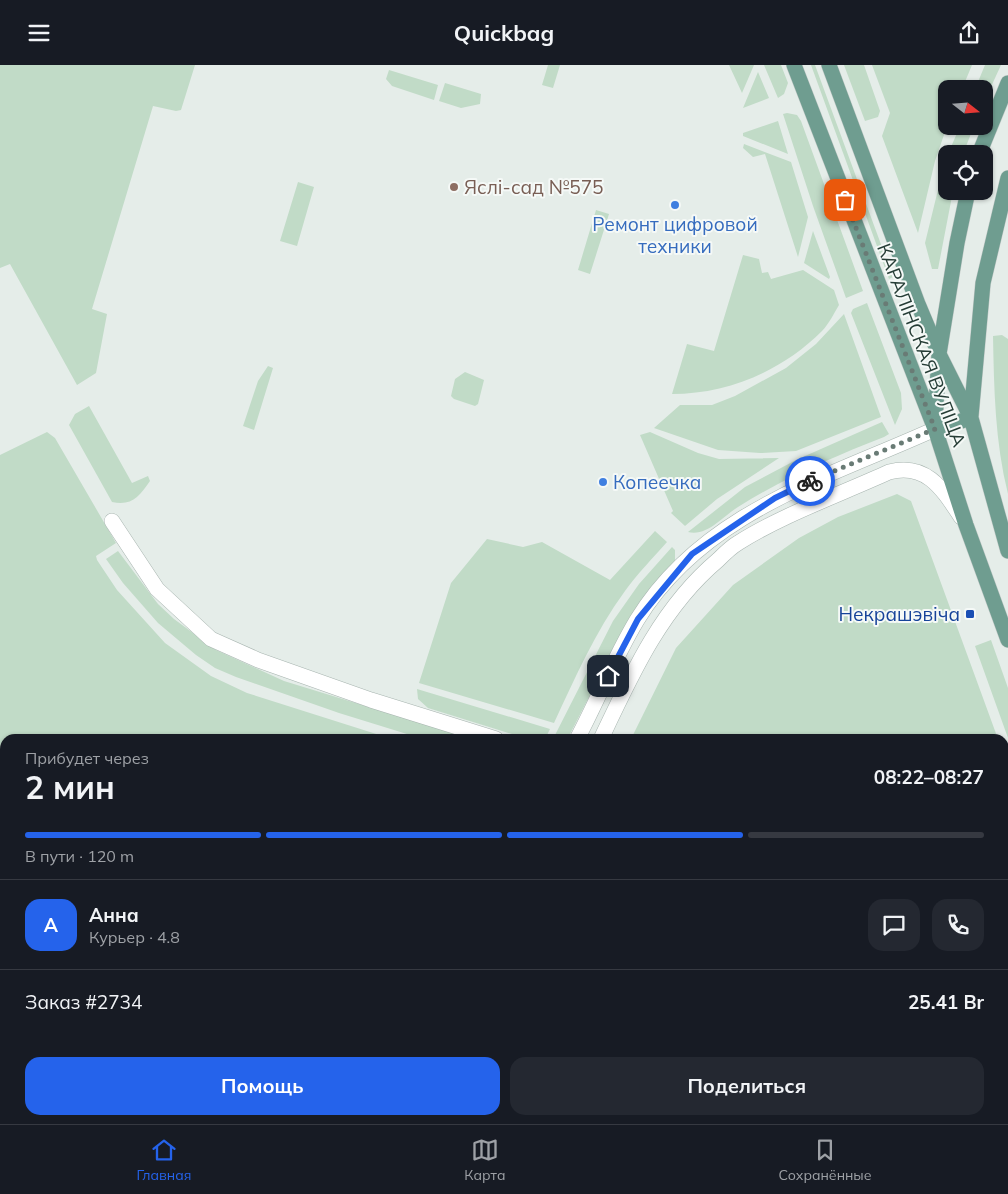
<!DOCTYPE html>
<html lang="ru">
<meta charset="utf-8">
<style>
:root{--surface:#171b24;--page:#242831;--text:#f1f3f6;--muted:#9ea1a6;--line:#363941;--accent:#2563eb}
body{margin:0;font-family:Mulish,sans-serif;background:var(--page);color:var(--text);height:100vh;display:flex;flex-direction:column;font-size:19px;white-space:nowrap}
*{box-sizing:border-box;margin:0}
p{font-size:16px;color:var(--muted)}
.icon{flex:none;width:28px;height:28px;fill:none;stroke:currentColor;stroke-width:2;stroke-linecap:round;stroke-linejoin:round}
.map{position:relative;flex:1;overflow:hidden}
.details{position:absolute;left:0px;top:669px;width:1009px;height:391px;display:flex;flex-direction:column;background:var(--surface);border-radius:15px 15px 0 0;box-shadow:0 1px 4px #0004}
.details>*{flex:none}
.needle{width:32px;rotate:107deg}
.buttons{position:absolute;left:938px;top:15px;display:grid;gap:10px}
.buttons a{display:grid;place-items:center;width:55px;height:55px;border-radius:10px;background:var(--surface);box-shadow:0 1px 4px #0004;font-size:25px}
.pin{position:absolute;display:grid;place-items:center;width:42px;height:42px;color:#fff;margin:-21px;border-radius:10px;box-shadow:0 2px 8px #0006}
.courier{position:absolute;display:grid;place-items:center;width:50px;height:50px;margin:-25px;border:4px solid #2563eb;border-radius:50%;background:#fff;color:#222;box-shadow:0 1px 6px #0007}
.headline em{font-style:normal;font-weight:700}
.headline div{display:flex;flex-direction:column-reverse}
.headline{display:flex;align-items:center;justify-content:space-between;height:85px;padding:0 25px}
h1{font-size:32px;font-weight:700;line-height:38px}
.bar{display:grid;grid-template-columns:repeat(4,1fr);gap:8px 5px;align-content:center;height:60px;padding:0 25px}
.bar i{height:6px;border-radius:4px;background:var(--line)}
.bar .current{background:var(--accent)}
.bar p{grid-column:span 4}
.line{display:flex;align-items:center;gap:12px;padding:0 25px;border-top:1px solid var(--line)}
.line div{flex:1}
.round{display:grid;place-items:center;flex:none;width:52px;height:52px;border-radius:15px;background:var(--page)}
.action{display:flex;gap:10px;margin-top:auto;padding:10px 25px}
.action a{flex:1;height:58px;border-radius:15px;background:var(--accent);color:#fff;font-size:20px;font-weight:700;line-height:58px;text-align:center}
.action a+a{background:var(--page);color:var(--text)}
header{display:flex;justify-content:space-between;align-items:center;height:65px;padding:0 25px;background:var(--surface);font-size:22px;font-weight:700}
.tab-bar{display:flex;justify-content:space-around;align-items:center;height:70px;border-top:1px solid var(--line);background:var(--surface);font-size:14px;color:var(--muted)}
.tab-bar a{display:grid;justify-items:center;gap:2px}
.tab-bar .current{color:var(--accent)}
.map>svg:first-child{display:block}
.green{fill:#c1dbc7}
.forest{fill:url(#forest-firs)}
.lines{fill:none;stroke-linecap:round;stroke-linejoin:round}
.minor-casing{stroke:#a8b5b0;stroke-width:16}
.major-casing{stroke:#c2c9c7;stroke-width:16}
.minor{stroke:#fff;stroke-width:15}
.major{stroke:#6f9d90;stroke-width:15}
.rail{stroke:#617871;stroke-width:4;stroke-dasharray:10 5;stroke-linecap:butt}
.done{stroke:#697b75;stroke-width:5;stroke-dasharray:0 9}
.route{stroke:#2563eb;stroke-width:6}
.education-dot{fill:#8d6e63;stroke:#f5f9f7;stroke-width:2}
.shop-dot{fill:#3f7fe0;stroke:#f5f9f7;stroke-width:2}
.transit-dot{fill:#1a4fb4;stroke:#f5f9f7;stroke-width:2}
.labels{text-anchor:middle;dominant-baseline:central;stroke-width:4;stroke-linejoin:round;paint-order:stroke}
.education-label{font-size:19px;fill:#785e54;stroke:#f5f9f7;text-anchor:start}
.shop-label{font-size:19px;fill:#366cbe;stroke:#f5f9f7}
.street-label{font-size:19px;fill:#263d36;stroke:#f5f9f7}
.transit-label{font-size:19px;fill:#164399;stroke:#f5f9f7;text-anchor:end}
</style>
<header><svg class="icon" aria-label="menu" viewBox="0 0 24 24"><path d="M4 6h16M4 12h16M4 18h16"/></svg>Quickbag<svg class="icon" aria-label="share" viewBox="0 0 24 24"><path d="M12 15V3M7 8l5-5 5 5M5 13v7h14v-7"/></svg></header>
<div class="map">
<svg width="1008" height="1059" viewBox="0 0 1008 1059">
<defs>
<pattern id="forest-firs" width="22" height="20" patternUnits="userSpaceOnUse" patternTransform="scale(1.25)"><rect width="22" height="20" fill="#c1dbc7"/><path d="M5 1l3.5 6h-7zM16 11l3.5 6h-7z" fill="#a6bdac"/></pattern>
</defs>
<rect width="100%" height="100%" fill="#e5ede9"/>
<path class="green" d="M0 0H195L181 45 176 46 153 41 92 244 107 249 96 308 77 320 10 199 0 203Z
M548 0H560L553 23 542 20Z
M729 0H754L742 28Z
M764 0H781L788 18 784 29 778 33Z
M811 0H815L893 212 889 214Z
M844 0H864L880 46 878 52 865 56Z
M872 0H972L962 24H946L947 61 935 96 918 168 882 71 890 48Z
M985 0H1001L984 37V24H975Z
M389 5 438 20 434 35 392 21 386 14Z
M758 7 769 33 743 43Z
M445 18 481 29 480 39 461 43 439 36Z
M787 48 797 50 801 56 863 226 846 233 813 141 783 49Z
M778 56 788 89 743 71V68Z
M960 61H974L963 89H948Z
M744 79 791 97 808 152 798 192 765 89 753 92 743 83Z
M946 92V126H953L938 204H932L925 178Z
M298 117 314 122 297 181 280 176Z
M596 145 609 149 590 209 578 205Z
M813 166 830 212 829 214 804 198Z
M743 190 759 194 762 208 768 207 771 214 803 205 834 225 839 240C834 248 829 259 822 266 782 306 728 329 672 329L687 279 714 286Z
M867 238 901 328 902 344 895 360 851 248 853 244Z
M844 249 881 352 796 386 760 388 718 385 654 363 680 340H712L735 331 786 303 816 279Z
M1002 270 1008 274V429C995 377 994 324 993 271Z
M268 301 273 303 254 365 243 361 258 316Z
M465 307 484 315 478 339 475 341 454 334 451 331 455 314Z
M89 341 132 418 148 411 150 416C139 432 132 441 112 437L69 360 75 349Z
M882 357 889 369 884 372C833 392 784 413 738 442 723 451 707 472 688 467L745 422 796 395Z
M47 367 55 373 116 478 96 491 97 495 117 525 165 578 211 611 247 628 392 674H5V746L0 739V390Z
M650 367 698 388 719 394 779 393 717 434 685 461 671 448 673 446 640 370Z
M897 429 911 436 998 674H631L676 583 733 520 799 473 838 452Z
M655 466 667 477C653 493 637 509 625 526 595 567 575 613 554 658L419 618 451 518 487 474 523 482 542 477 610 515Z
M672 482 675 485V496L608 595 571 667 567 674H553L613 556 639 519Z
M118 486 158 539 174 554 216 585 284 616 473 674H423L339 648 236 612 215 603 196 590 158 558 123 518 106 494Z
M991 575 1008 623V673L975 581Z
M417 624 550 664 545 674H528L428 643 418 634Z
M1004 690 1008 702V955L1004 946Z
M193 1055H561V1059H195Z"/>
<path class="forest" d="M0 739 5 746V829L0 820Z
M127 1055H193L195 1059H129Z"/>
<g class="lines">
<defs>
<path id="minor" d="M112 456 157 524 211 574 258 595 371 635 496 674
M577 674C598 635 614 593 637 555 703 447 827 413 935 364
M601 674C632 608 662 542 718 495 724 489 731 482 738 478 782 450 841 429 889 407 927 397 943 425 961 452"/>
<path id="major" d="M794 0 935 364 966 460 1008 575
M829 0 918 239 939 289 971 353 1008 486
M979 89 1008 18
M971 351 983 218 1008 113
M935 358 939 289 957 178 968 126
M935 364 971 353"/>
</defs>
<use href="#minor" class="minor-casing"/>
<use href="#major" class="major-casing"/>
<use href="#minor" class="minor"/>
<use href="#major" class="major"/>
<path class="rail" d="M0 967 5 974
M0 989 5 996
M45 1055 47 1059
M57 1055 60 1059"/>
</g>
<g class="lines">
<path class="done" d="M810 416 935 364 845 135"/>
<path class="route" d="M608 611 638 554 692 489 775 433 810 416"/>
</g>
<circle class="education-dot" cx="454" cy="122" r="5"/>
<g class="shop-dot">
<circle cx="675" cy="140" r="5"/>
<circle cx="603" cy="417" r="5"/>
</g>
<rect class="transit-dot" x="965" y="544" width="10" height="10" rx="2.5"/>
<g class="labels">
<g class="education-label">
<text x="464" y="122">Яслі-сад №575</text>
</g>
<g class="shop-label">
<text x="675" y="159">Ремонт цифровой<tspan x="675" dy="22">техники</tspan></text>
<text x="613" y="417" text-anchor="start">Копеечка</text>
</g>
<g class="street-label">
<text transform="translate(922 280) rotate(69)">КАРАЛІНСКАЯ ВУЛІЦА</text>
</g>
<g class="transit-label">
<text x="960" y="549">Некрашэвіча</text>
</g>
</g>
</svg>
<div class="buttons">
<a><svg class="needle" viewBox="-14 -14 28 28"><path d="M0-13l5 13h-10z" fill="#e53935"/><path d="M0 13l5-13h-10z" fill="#9ea1a6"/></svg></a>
<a><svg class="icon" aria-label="locate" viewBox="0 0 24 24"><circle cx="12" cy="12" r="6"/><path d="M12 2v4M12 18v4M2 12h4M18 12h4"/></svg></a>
</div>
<div class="pin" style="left:845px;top:135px;background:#ea580c"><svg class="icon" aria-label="bag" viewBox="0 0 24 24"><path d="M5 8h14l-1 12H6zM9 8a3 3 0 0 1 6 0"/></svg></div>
<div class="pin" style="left:608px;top:611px;background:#1f2937"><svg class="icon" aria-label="home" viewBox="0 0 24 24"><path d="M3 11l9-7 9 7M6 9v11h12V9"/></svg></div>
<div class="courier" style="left:810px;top:416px"><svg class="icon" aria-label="bike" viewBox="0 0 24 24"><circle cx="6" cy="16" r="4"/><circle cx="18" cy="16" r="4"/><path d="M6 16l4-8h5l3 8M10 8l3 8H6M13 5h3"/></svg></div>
<section class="details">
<div class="headline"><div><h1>2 мин</h1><p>Прибудет через</p></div><em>08:22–08:27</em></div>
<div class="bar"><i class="current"></i><i class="current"></i><i class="current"></i><i></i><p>В пути · 120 m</p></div>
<div class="line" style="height:90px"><b class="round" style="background:var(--accent);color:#fff">А</b><div><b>Анна</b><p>Курьер · 4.8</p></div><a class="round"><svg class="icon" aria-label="chat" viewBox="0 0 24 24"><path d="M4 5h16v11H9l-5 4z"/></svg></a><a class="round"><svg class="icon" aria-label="phone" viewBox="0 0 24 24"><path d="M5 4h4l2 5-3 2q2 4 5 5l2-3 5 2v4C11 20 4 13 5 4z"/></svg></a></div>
<div class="line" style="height:65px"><div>Заказ #2734</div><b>25.41 Br</b></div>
<div class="action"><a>Помощь</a><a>Поделиться</a></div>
</section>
</div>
<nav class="tab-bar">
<a class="current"><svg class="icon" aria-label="home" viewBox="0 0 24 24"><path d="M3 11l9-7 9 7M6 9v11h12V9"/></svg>Главная</a>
<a><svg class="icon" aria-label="map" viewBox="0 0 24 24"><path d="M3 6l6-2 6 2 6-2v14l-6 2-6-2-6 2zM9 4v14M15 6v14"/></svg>Карта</a>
<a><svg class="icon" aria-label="saved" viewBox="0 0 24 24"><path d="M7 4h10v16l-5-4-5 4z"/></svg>Сохранённые</a>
</nav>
